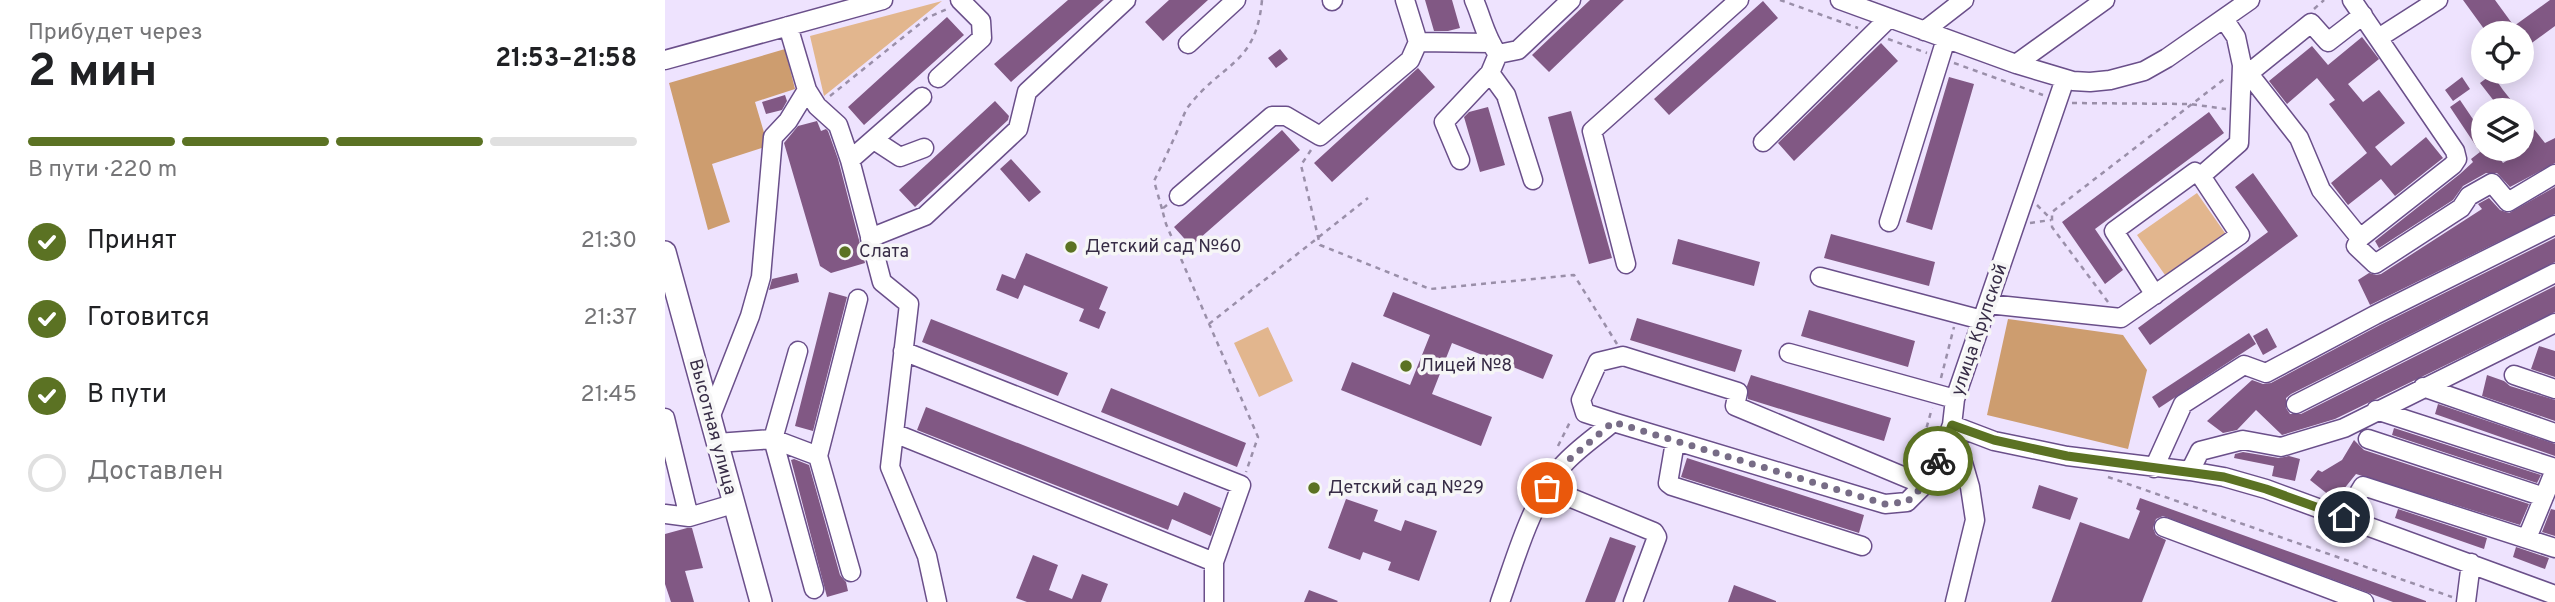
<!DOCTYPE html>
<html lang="ru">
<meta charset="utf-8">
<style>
:root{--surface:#fff;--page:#f2f2f2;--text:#202124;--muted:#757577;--line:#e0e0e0;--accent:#5b7223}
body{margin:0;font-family:Overpass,sans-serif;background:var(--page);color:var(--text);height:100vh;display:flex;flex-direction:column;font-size:26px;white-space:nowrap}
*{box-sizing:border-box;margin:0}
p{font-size:23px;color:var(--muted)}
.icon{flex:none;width:38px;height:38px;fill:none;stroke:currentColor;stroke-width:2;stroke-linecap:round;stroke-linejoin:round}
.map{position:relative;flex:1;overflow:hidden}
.sheet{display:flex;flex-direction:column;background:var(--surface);width:665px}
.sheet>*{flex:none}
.fabs{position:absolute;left:1806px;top:21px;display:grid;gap:14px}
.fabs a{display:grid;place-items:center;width:63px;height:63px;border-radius:50%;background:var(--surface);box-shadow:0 4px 18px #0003;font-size:35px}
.pin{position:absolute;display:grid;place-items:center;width:60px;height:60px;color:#fff;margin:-30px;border:4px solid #fff;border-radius:50%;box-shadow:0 2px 7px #0007}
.courier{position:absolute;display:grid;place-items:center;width:70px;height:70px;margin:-35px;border:5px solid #5b7223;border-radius:50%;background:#fff;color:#222;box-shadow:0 2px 9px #0007}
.overview em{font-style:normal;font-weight:700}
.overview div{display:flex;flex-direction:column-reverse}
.overview{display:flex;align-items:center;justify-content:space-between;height:119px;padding:0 28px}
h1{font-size:46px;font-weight:700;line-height:52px}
.bar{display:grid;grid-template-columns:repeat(4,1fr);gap:10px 7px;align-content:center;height:84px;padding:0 28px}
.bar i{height:9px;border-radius:5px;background:var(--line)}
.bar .on{background:var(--accent)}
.bar p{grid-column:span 4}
ol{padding:0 28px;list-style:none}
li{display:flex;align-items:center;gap:21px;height:77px}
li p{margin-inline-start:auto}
li .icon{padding:7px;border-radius:50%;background:var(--accent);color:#fff;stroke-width:4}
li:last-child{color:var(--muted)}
li i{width:38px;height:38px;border:4px solid var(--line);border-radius:50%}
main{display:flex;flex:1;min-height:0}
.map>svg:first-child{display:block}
.green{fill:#e2b68e}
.forest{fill:#cd9d6f}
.building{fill:#815884}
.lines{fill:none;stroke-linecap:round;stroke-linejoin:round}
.minor-casing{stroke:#6a4f8a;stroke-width:21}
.major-casing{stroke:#6a4f8a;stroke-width:24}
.path{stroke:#9a8fa9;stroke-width:2.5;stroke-dasharray:5 5;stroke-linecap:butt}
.minor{stroke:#fff;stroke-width:18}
.major{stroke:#fff;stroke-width:21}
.done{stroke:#776c86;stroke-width:7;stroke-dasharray:0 12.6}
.route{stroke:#5b7223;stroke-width:9}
.poi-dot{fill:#5b7223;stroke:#f6f6f6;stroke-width:2.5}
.labels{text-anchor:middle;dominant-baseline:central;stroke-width:7;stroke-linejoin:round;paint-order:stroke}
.poi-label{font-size:18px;fill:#372c46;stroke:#f6f6f6;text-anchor:start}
.street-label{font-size:18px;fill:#372c46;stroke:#f6f6f6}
</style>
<main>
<section class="sheet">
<div class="overview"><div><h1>2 мин</h1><p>Прибудет через</p></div><em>21:53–21:58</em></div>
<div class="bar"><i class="on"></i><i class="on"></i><i class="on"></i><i></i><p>В пути · 220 m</p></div>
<ol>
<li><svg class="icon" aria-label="check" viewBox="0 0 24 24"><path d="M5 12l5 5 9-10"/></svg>Принят<p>21:30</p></li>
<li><svg class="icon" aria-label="check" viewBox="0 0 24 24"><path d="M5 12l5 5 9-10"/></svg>Готовится<p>21:37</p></li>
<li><svg class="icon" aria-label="check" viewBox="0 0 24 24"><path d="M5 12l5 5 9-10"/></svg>В пути<p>21:45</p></li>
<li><i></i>Доставлен</li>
</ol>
</section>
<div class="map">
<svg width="1890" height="602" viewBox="0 0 1890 602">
<rect width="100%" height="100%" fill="#eee3fe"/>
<path class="green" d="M277 1 159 96 145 36Z
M1532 193 1560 233 1500 275 1472 235Z
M603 327 628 381 594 397 569 343Z"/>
<path class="forest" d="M120 49 130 89 90 102 103 146 47 164 65 222 43 230 4 83Z
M1343 319 1458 335 1482 370 1463 449 1322 415Z"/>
<path class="building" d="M403 0H439L346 82 329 64Z
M504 0H543L498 41 480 22Z
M760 0H787L795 28 783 31H769Z
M925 0H959L884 72 867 55Z
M1798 0H1830L1849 26 1885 0H1890V26L1857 50V33H1822Z
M1098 1 1113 18 1004 115 989 99Z
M282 17 299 35 199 125 183 107Z
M1697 37 1714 59 1683 84 1698 102 1714 90 1740 123 1710 147 1726 166 1761 137 1778 158 1730 196 1716 179 1683 205 1666 183 1702 153 1664 104 1670 100 1652 78 1622 104 1604 81 1647 46 1663 65Z
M1216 43 1233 61 1129 161 1113 143Z
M615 49 623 59 611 68 603 58Z
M753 68 770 87 667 182 649 163Z
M1827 74 1838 90 1854 110H1836L1815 83Z
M1284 77 1309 84 1267 230 1241 222Z
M1797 77 1805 89 1788 101 1780 90Z
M120 95 122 101 117 110 101 114 97 102Z
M1795 100 1818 134V150L1828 149 1838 163 1864 147 1857 137V114L1880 143 1890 138V163L1845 187 1832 173H1821L1798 186 1788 200 1714 248 1710 241 1795 174 1808 162 1806 159 1815 152 1785 107Z
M330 101 344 116 343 120 250 207 234 190Z
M823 107 840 165 815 172 799 117 804 112Z
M906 111 947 258 924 264 883 117Z
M1544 112 1559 133 1430 229 1458 270 1440 284 1397 222Z
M152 121 156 131 161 129 163 131 173 159 200 263 166 273 155 266 119 143 133 126Z
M617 130 635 150 526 246 509 227Z
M346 159 376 192 364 202 335 169Z
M1588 173 1633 236 1485 345 1473 328 1603 232 1570 187Z
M1890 187V214L1705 305 1693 280 1704 273 1711 275 1716 274 1817 209 1813 204 1824 198 1835 210 1844 213Z
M1166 234 1270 262 1264 286 1159 258Z
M1890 238V262L1626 394 1621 398V408L1625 414H1636L1890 286V312L1670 419 1617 435 1591 410 1572 430 1558 433 1542 421 1587 380 1598 384 1606 383 1715 325Z
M1013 239 1095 262 1089 286 1007 264Z
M361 253 443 287 434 309 441 312 434 329 414 321 419 309 359 285 353 299 331 290 337 274 350 279Z
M132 273 134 282 104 290 107 279Z
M164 292 182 297 148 431 130 426Z
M728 292 888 355 878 379 787 343 767 394 827 417 816 446 676 390 687 362 745 385 765 335 718 316Z
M1144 310 1250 341 1243 367 1136 336Z
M972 318 1077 350 1070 372 965 340Z
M266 319 403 373 393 396 257 342Z
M1602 328 1612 347 1598 355 1588 336Z
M1584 333 1591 344 1494 408 1487 397Z
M1874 346 1890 351V377L1866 369Z
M1086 375 1226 418 1219 441 1083 399 1082 386Z
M1822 375 1839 381 1845 386 1890 400V421L1817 396Z
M446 388 581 443 572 467 436 412Z
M1773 404 1890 444V456L1770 414Z
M261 407 513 506 519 492 556 508 546 536 507 519 503 530 252 430Z
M1729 428 1876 475 1872 483 1727 435Z
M1689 440 1699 450 1864 504 1855 525 1691 474 1670 500 1645 480 1653 470 1657 472 1677 460Z
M1578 452 1614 458 1624 456 1635 459 1630 481 1607 476 1609 466 1569 458 1570 454Z
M1022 458 1199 515 1194 533 1016 477Z
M129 459 144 465 175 575 181 582 183 591 162 597 126 460Z
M1374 485 1413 498 1405 520 1367 508Z
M1475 498 1761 601V602H1728L1498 516 1491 519 1488 528 1491 535 1501 540 1477 602H1386L1415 522 1464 539 1475 511 1471 509Z
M681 499 713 510 709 521 736 531 740 520 772 531 754 581 723 570 726 562 698 552 695 560 663 548Z
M1733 509 1822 538 1819 549 1730 518Z
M1886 509 1890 510V536L1877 532Z
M22 528H27L38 568 20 571 29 602H6L0 584V534Z
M945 537 971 546 950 602H920Z
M1851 547 1884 558 1880 569 1848 557Z
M368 555 393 565 384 590 407 599 417 574 443 584 436 602H362L351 598Z
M1069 585 1111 601V602H1063Z
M644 590 673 601 672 602H639Z"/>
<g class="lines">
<defs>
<path id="minor" d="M740 0 753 42 825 43
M809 0C817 18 821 39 833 54L853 50 906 0
M1175 0 1351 64 1408 81 1425 82 1445 80 1479 71 1502 58 1585 0
M1687 0 1790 151 1792 159 1788 165 1695 238 1691 246 1710 264 1796 208 1804 196 1827 183 1843 202 1890 174
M667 1 668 0
M123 26 142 90 152 106 173 125 185 160 217 282 244 304 225 467 262 556 272 602
M1259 31 1299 0
M1715 37 1773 0
M523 44 571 0
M0 60 218 0
M1351 64 1440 0
M1577 65 1634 138 1656 190 1695 238
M825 73 841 95 868 180
M1584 73 1646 23 1663 42 1698 15
M273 78 317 38 316 21 295 0
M209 140 235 157 259 148
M1098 142 1224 18
M185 160 257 97
M795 160 779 122 825 73 833 54
M1536 176 1574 143 1577 65 1571 37 1559 19
M514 196 607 116H621L655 136 745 60 753 42
M1224 222 1281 39
M205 238 260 216 353 129 362 92 461 0
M961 264 927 131 1074 0
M1155 277 1317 320
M1323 304 1456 318 1575 235 1536 176 1530 172 1449 231 1490 295
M133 351 108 439 149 589
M238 351 576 485 549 562
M1124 353 1290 399
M1849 375 1890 389
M1758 387 1890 433
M1631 404 1890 273
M1711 410 1890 468
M0 418 24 517
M45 418 85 316 96 277 108 137 123 121 142 90
M948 422 920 413 916 400 933 362 958 356 1073 392 1070 406 1259 485
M1287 425 1329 441 1402 456 1525 471 1559 477 1601 489 1890 595
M1287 425 1305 487 1310 520 1290 602
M229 433 549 562V602
M1703 439 1879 497
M1010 442 1003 483 1007 486 1197 546
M52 443 108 439 153 456 193 299
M153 456 186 572
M1489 468 1518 404 1579 365 1601 373 1710 315 1890 225
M1525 471 1535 451 1578 440 1616 447 1679 428 1890 323
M882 488 989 532 992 537 968 602
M0 514 24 517 68 504
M1679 517 1698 486 1890 548
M1499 527 1699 602
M1862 538 1890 470
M835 602C852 555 865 503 898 465 912 449 932 436 948 422L1220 504 1242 502 1259 485 1274 459 1287 425 1290 399 1400 79
M1801 602 1806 563"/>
<path id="major" d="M0 252 96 602"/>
</defs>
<use href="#minor" class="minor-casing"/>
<use href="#major" class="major-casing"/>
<path class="path" d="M1115 0 1193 28
M1649 9 1659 0
M1223 39 1262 53
M1289 63 1378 95
M165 96 262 18 282 9
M1407 103 1525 104 1561 109
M646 150 636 165 655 245 765 289 909 275 952 344
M502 205 497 209 501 224 593 437 581 472
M1372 205 1387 220
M497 209 489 181C498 163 506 145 514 127 517 120 519 113 523 107 557 62 591 66 597 0
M1365 223 1386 220
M1443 302 1387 227V212L1562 77
M544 324 703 198
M1276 378 1289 327
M893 446 906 420
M1251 466 1267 408
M1443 477 1787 597"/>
<use href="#minor" class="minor"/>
<use href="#major" class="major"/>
</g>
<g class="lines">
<path class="done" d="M882 488 899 464 948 422 1220 504 1242 502 1259 485 1273 461"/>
<path class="route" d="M1273 461 1287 425 1329 440 1402 456 1559 477 1601 489 1679 517"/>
</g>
<g class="poi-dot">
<circle cx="406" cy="247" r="7"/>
<circle cx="180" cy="252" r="7"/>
<circle cx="741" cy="366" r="7"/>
<circle cx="649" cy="488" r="7"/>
</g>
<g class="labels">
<g class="poi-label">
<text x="420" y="247">Детский сад №60</text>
<text x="194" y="252">Слата</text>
<text x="755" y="366">Лицей №8</text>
<text x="663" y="488">Детский сад №29</text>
</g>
<g class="street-label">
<text transform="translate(1315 330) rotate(-71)">улица Крупской</text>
<text transform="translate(47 427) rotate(75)">Высотная улица</text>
</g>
</g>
</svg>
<div class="fabs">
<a><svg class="icon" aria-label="locate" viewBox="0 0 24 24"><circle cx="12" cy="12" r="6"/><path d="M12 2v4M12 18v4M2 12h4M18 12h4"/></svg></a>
<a><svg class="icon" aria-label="layers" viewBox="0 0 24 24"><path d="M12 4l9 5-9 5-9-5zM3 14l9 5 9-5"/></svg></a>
</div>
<div class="pin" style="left:882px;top:488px;background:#ea580c"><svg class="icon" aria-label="bag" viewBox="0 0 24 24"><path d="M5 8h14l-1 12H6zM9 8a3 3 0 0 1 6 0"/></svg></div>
<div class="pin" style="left:1679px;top:517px;background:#1f2937"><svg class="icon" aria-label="home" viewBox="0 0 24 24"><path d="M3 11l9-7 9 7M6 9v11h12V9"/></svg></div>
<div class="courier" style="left:1273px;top:461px"><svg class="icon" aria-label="bike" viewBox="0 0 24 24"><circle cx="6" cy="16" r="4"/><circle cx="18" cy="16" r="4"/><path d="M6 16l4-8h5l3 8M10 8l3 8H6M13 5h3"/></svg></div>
</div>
</main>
